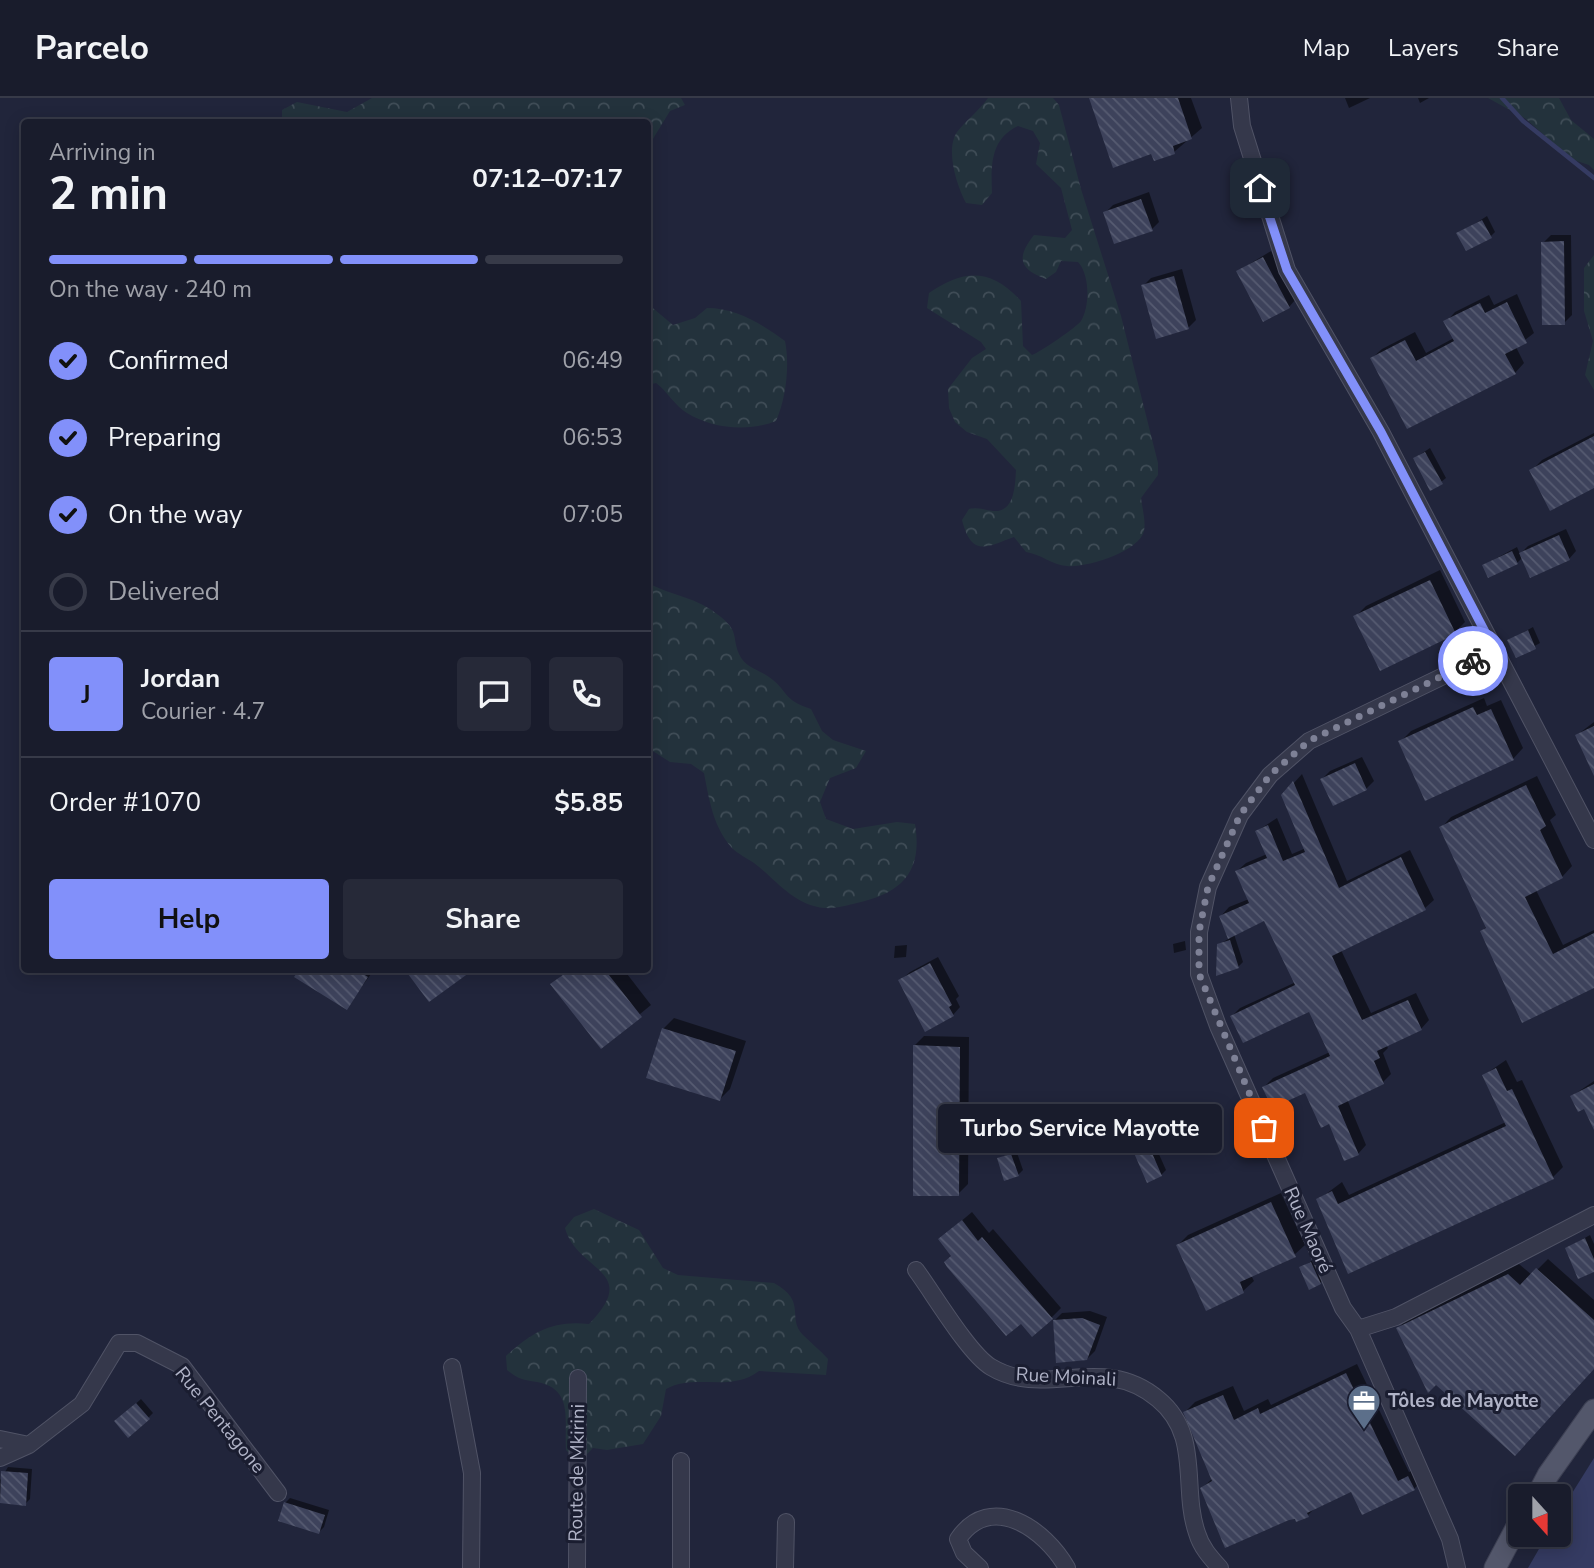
<!DOCTYPE html>
<meta charset="utf-8">
<style>
:root{--surface:#191c2c;--page:#262938;--text:#f1f3f6;--muted:#9fa1a9;--line:#373a48;--accent:#8290fa}
body{margin:0;font-family:"Nunito Sans",sans-serif;background:var(--page);color:var(--text);height:100vh;display:flex;flex-direction:column;font-size:26px;white-space:nowrap}
*{box-sizing:border-box;margin:0}
p{font-size:23px;color:var(--muted)}
.icon{flex:none;width:38px;height:38px;fill:none;stroke:currentColor;stroke-width:2;stroke-linecap:round;stroke-linejoin:round}
.map{position:relative;flex:1;overflow:hidden}
.details{position:absolute;left:21px;top:21px;width:630px;height:854px;display:flex;flex-direction:column;background:var(--surface);border-radius:7px;box-shadow:0 4px 18px #0003,0 0 0 2px var(--line)}
.details>*{flex:none}
.needle{width:46px;rotate:159deg}
.fabs{position:absolute;left:1508px;top:1386px;display:grid;gap:14px}
.fabs a{display:grid;place-items:center;width:63px;height:63px;border-radius:7px;background:var(--surface);box-shadow:0 4px 18px #0003,0 0 0 2px var(--line);font-size:35px}
.pin{position:absolute;display:grid;place-items:center;width:60px;height:60px;color:#fff;margin:-30px;border-radius:14px;box-shadow:0 4px 10px #0006}
.courier{position:absolute;display:grid;place-items:center;width:70px;height:70px;margin:-35px;border:5px solid #8290fa;border-radius:50%;background:#fff;color:#222;box-shadow:0 2px 9px #0007}
.bubble{position:absolute;height:49px;border-radius:7px;background:var(--surface);box-shadow:0 4px 18px #0003,0 0 0 2px var(--line);font-size:23px;font-weight:700;line-height:49px;text-align:center}
.overview em{font-style:normal;font-weight:700}
.overview div{display:flex;flex-direction:column-reverse}
.overview{display:flex;align-items:center;justify-content:space-between;height:119px;padding:0 28px}
h1{font-size:46px;font-weight:700;line-height:52px}
.bar{display:grid;grid-template-columns:repeat(4,1fr);gap:10px 7px;align-content:center;height:84px;padding:0 28px}
.bar i{height:9px;border-radius:5px;background:var(--line)}
.bar .selected{background:var(--accent)}
.bar p{grid-column:span 4}
.line{display:flex;align-items:center;gap:18px;padding:0 28px;border-top:2px solid var(--line)}
.line div{flex:1}
.round{display:grid;place-items:center;flex:none;width:74px;height:74px;border-radius:7px;background:var(--page)}
ol{padding:0 28px;list-style:none}
li{display:flex;align-items:center;gap:21px;height:77px}
li p{margin-inline-start:auto}
li .icon{padding:7px;border-radius:50%;background:var(--accent);color:#111;stroke-width:4}
li:last-child{color:var(--muted)}
li i{width:38px;height:38px;border:4px solid var(--line);border-radius:50%}
.action{display:flex;gap:14px;margin-top:auto;padding:14px 28px}
.action a{flex:1;height:80px;border-radius:7px;background:var(--accent);color:#111;font-size:28px;font-weight:700;line-height:80px;text-align:center}
.action a+a{background:var(--page);color:var(--text)}
header{display:flex;align-items:center;gap:42px;box-sizing:border-box;height:98px;padding:0 35px;background:var(--surface);border-bottom:2px solid var(--line)}
header strong{font-size:33px}
nav{display:flex;gap:38px;margin-inline-start:auto;font-size:24px}
.map>svg:first-child{display:block}
.forest{fill:url(#forest-crowns)}
.water{fill:#353b62}
.shadow{fill:#0007}
.lines{fill:none;stroke-linecap:round;stroke-linejoin:round}
.stream{stroke:#353b62;stroke-width:4.5}
.building{fill:url(#building-back-hatch)}
.street-casing{stroke:#505366;stroke-width:18}
.primary-casing{stroke:#3e4154;stroke-width:23}
.street{stroke:#35384b;stroke-width:16}
.primary{stroke:#53576b;stroke-width:21}
.done{stroke:#7e8196;stroke-width:7;stroke-dasharray:0 12.6}
.route{stroke:#8290fa;stroke-width:9}
.labels{text-anchor:middle;dominant-baseline:central;stroke-width:6;stroke-linejoin:round;paint-order:stroke}
.street-label{font-size:19px;fill:#b0b3c7;stroke:#1a1d30}
.poi-label{font-size:19px;font-weight:bold;fill:#b0b3c7;stroke:#1a1d30;text-anchor:start}
</style>
<header>
<strong>Parcelo</strong>
<nav><a>Map</a><a>Layers</a><a>Share</a></nav>
</header>
<div class="map">
<svg width="1594" height="1470" viewBox="0 0 1594 1470">
<defs>
<pattern id="forest-crowns" width="20" height="18" patternUnits="userSpaceOnUse" patternTransform="scale(1.75)"><rect width="20" height="18" fill="#23323c"/><path d="M2 6a3 3 0 1 1 6 0M12 15a3 3 0 1 1 6 0" fill="none" stroke="#404d57"/></pattern>
<pattern id="building-back-hatch" width="6" height="6" patternUnits="userSpaceOnUse" patternTransform="scale(1.75)"><rect width="6" height="6" fill="#3d425b"/><path d="M-1 5l2 2M0 0l6 6M5-1l2 2" fill="none" stroke="#565b71"/></pattern>
</defs>
<rect width="100%" height="100%" fill="#21253b"/>
<path class="forest" d="M372 0H681L685 7 670 13 648 49V24H282V12L297 4 347 14Z
M988 0H1053L1059 7 1081 91 1121 218 1158 365V377L1141 400C1142 409 1146 423 1144 433 1139 454 1086 470 1067 468 1052 467 1041 456 1026 454L1014 439C988 448 972 461 962 422L969 411C980 409 983 412 993 413 1015 415 1015 387 1016 372L987 341 967 334 955 324 949 310 948 291 972 260 986 251 981 244 927 210 929 195C965 170 992 171 1021 203L1023 248 1032 257C1039 255 1078 228 1081 223 1090 208 1090 177 1078 164L1061 163 1056 174 1046 181C1019 171 1016 160 1034 137L1065 140 1072 132 1061 90 1036 66 1040 45 1033 33 1018 28C990 41 991 68 992 95L982 107 966 105C957 88 945 52 957 34 966 22 979 13 988 0Z
M1488 0H1559L1571 22 1594 41V72L1589 67 1571 61 1526 21Z
M1594 157V292L1585 277 1593 243 1584 213V170Z
M648 206 673 227 695 220 707 210C736 210 762 226 785 243 790 267 786 301 776 323 748 334 713 331 687 315 675 308 667 293 656 285L648 287Z
M648 485C676 500 694 497 721 519 739 534 732 539 739 556 745 570 758 571 769 579 788 592 782 602 811 611L822 633 833 642 866 653 856 670 830 680 820 704 826 721 853 731 897 724 915 726C923 774 902 795 857 805 848 807 835 811 825 810 793 807 777 782 754 765 747 760 738 756 732 750 713 729 709 701 704 675L691 666 670 664 648 650Z
M594 1111 639 1132 663 1170 678 1177 774 1185C808 1204 786 1219 803 1237 811 1245 820 1252 828 1261L826 1277 759 1273C730 1295 696 1275 666 1291L661 1318 643 1346 607 1352 593 1350 586 1357H571L566 1352C564 1322 574 1291 537 1284 523 1282 518 1281 507 1272L506 1258C532 1234 553 1222 589 1226 642 1172 577 1174 565 1130L574 1119Z"/>
<path class="water" d="M1594 1360V1470H1528L1547 1437H1559V1416Z"/>
<path class="shadow" d="M1091 0H1191L1202 30 1174 54H1153Z
M1345 0H1370L1349 10Z
M1418 0H1429L1420 5Z
M1149 94 1159 124 1152 131 1105 115 1113 107Z
M1487 118 1495 134 1491 138 1459 136Z
M1551 137H1571L1572 217 1564 225 1543 145Z
M1271 153 1296 201 1289 209 1238 173Z
M1182 171 1196 222 1189 229 1158 238 1143 188 1151 180Z
M1517 196 1534 235 1516 249 1524 265 1515 275 1372 260 1382 251 1415 234 1426 255 1454 240 1446 224 1455 214 1489 197 1494 207Z
M1594 335V388L1531 373 1542 362Z
M1430 350 1446 380 1441 384 1415 360Z
M1566 431 1576 453 1569 461 1523 459 1517 465 1484 467 1517 449 1520 456 1528 448Z
M1440 472 1465 524 1455 534 1356 518 1366 508Z
M1533 529 1540 545 1517 558 1509 542Z
M1484 600 1487 608 1501 602 1523 650 1513 661 1400 644 1411 633Z
M1594 624V670L1577 637Z
M1362 659 1374 683 1366 691 1322 681 1330 673Z
M1302 676 1347 783 1410 752 1434 802 1425 810 1341 852 1371 915 1416 895 1429 922 1421 931 1386 947 1388 950 1383 955 1391 976 1383 984 1347 1001 1366 1047 1358 1056 1306 992 1264 989 1273 980 1330 954 1310 912 1232 918 1240 910 1296 884 1264 821 1234 836 1243 864 1238 869 1218 847 1230 840 1221 818 1229 809 1249 801 1237 773 1246 765 1267 756 1257 733 1277 720 1292 756 1306 750 1283 697Z
M1537 678 1556 717 1550 722 1572 768 1562 779 1536 792 1563 847 1594 832V888L1482 833 1487 828 1441 730 1451 719Z
M1185 843 1186 852 1174 855 1173 846Z
M907 847 906 859 894 860 895 848Z
M938 859 959 898 956 901 960 909 953 917 902 881 910 874Z
M301 872H374L346 910 296 879Z
M407 872H470L430 902Z
M569 872H624L651 907 601 948 553 887Z
M674 920 746 943 730 991 720 1001 663 931Z
M924 938 969 939 968 1086 958 1096 914 948Z
M1506 962 1517 984 1522 982 1563 1069 1553 1079 1349 1174 1318 1102 1342 1084 1349 1097 1506 1024 1484 977Z
M1594 983V1027L1585 1008 1572 998Z
M1154 1045 1166 1072 1161 1077 1136 1055Z
M1016 1052 1023 1072 1018 1077 999 1061Z
M1281 1095 1305 1147 1294 1157 1251 1177 1254 1183 1243 1193 1206 1211 1178 1147 1188 1137Z
M972 1114 989 1135 993 1131 1061 1210 1051 1220 1021 1224 940 1141Z
M1590 1137 1594 1146V1172L1567 1150Z
M1316 1160 1325 1180 1320 1185 1301 1170Z
M1548 1161 1594 1202V1270L1398 1231 1408 1220 1519 1166 1532 1177Z
M1090 1213 1107 1219 1095 1253 1087 1261 1054 1223 1062 1215Z
M1357 1266 1409 1374 1419 1369 1424 1380 1414 1391 1352 1392 1316 1409 1308 1417 1296 1419 1202 1390 1213 1380 1185 1314 1195 1304 1233 1288 1244 1313 1268 1301 1271 1307Z
M141 1301 153 1315 148 1320 121 1319Z
M8 1369 32 1371 30 1401 25 1406 0 1403V1382Z
M290 1400 329 1412 324 1429 319 1434 285 1405Z"/>
<g class="lines">
<path class="stream" d="M1502 0 1523 23 1594 80"/>
</g>
<path class="building" d="M1089 0H1178L1192 41 1173 48 1175 56 1154 63 1151 56 1113 70Z
M1141 101 1153 133 1114 146 1103 114Z
M1482 122 1492 140 1466 153 1456 135Z
M1564 143 1565 227H1542L1541 144Z
M1263 159 1290 210 1263 224 1236 173Z
M1174 178 1189 231 1156 241 1141 187Z
M1507 204 1527 245 1505 256 1516 276 1407 331 1370 260 1405 242 1416 263 1454 243 1443 223 1480 205 1485 215Z
M1594 338V390L1550 413 1529 372Z
M1425 354 1443 386 1430 393 1413 360Z
M1559 437 1570 462 1530 480 1519 455Z
M1512 453 1518 466 1488 480 1482 467Z
M1430 482 1456 536 1380 573 1353 518Z
M1528 532 1536 551 1516 560 1507 542Z
M1473 609 1477 617 1491 611 1514 662 1425 703 1398 643Z
M1594 628V678L1575 637Z
M1355 665 1367 692 1333 708 1320 681Z
M1293 683 1339 790 1401 759 1426 812 1332 858 1362 922 1408 902 1422 932 1377 953 1380 960 1374 963 1384 986 1338 1008 1359 1057 1344 1063 1329 1026 1321 1030 1305 995 1272 1010 1262 989 1330 958 1309 914 1243 945 1230 918 1295 887 1264 823 1228 841 1219 818 1249 805 1235 773 1267 760 1255 733 1268 727 1283 763 1305 754 1281 697Z
M1526 687 1546 728 1540 732 1563 780 1525 799 1553 856 1594 835V890L1522 925 1480 833 1486 830 1439 729Z
M1230 842 1239 870 1216 878 1217 846Z
M930 865 952 907 949 909 954 918 925 934 898 882Z
M299 872H357L368 879 347 912 294 879Z
M405 872H473L429 904Z
M570 872H605L642 919 601 951 550 886Z
M662 930 736 953 720 1003 646 980Z
M913 947 960 949 959 1098H913Z
M1496 970 1507 993 1512 991 1554 1081 1348 1176 1316 1101 1332 1093 1338 1106 1506 1028 1482 977Z
M1594 986V1032L1584 1011 1578 1014 1570 998Z
M1149 1048 1162 1078 1147 1085 1134 1055Z
M1011 1056 1019 1078 1004 1083 997 1060Z
M1271 1104 1296 1159 1240 1184 1244 1195 1206 1213 1176 1147Z
M962 1122 978 1143 982 1139 1053 1221 1032 1239 1021 1226 1006 1238 947 1169 944 1164 951 1158 938 1141Z
M1585 1140 1594 1161V1174L1578 1181 1565 1150Z
M1311 1164 1321 1186 1309 1192 1299 1169Z
M1536 1170 1594 1222V1271L1515 1358 1436 1287 1428 1295 1396 1230 1508 1176 1520 1187Z
M1082 1220 1100 1227 1087 1262 1056 1265 1053 1222Z
M1346 1275 1398 1383 1408 1378 1415 1392 1362 1417 1351 1394 1307 1415 1309 1419 1296 1424 1295 1421 1289 1422 1225 1450 1200 1390 1212 1383 1183 1314 1223 1297 1234 1322 1258 1310 1260 1316Z
M136 1305 150 1321 128 1340 114 1323Z
M1 1373 28 1375 26 1408 0 1405Z
M284 1404 325 1417 319 1436 278 1423Z"/>
<g class="lines">
<defs>
<path id="street" d="M1239 0 1242 28 1287 172 1381 334 1594 742
M1495 553 1309 643 1270 677 1240 717 1208 789 1199 834V876L1218 928 1343 1210 1358 1231 1396 1219 1594 1117
M916 1172C933 1195 969 1256 991 1269 1046 1302 1102 1254 1158 1301 1202 1337 1181 1389 1197 1435 1201 1449 1210 1459 1220 1470
M1358 1231 1450 1441 1457 1470
M452 1269 472 1375 471 1470
M0 1341 29 1347
M0 1360 29 1347 82 1306 119 1245H137L182 1268 278 1395
M681 1363V1470
M577 1470 578 1280
M785 1470 786 1424
M980 1470 964 1455 958 1441C991 1393 1045 1431 1067 1470"/>
<path id="primary" d="M1537 1398 1548 1377 1594 1312
M1495 1470 1521 1421"/>
</defs>
<use href="#street" class="street-casing"/>
<use href="#primary" class="primary-casing"/>
<use href="#street" class="street"/>
<use href="#primary" class="primary"/>
</g>
<g class="lines">
<path class="done" d="M1264 1030 1199 876V834L1208 789 1240 717 1270 677 1309 643 1473 563"/>
<path class="route" d="M1260 90 1287 172 1381 334 1495 553 1473 563"/>
</g>
<defs>
<symbol id="office-pin" viewBox="-11 -11 22 30"><path d="M0 17L-7.5 6A9.5 9.5 0 1 1 7.5 6Z" fill="#5c6f8a" stroke="#1a1d30"/><path d="M-6-3h4V-5.5h4V-3h4V5H-6ZM-1-4.5V-3h2v-1.5ZM-6 0V1H6V0Z" fill="#fff"/></symbol>
</defs>
<g fill-rule="evenodd">
<use href="#office-pin" x="1345" y="1284" width="38" height="52"/>
</g>
<g class="labels">
<g class="street-label">
<text transform="translate(1308 1132) rotate(66)">Rue Maoré</text>
<text transform="translate(1066 1279) rotate(3)">Rue Moinali</text>
<text transform="translate(220 1322) rotate(51)">Rue Pentagone</text>
<text transform="translate(577 1375) rotate(-89)">Route de Mkirini</text>
</g>
<g class="poi-label">
<text x="1388" y="1303">Tôles de Mayotte</text>
</g>
</g>
</svg>
<div class="fabs">
<a><svg class="needle" viewBox="-14 -14 28 28"><path d="M0-13l5 13h-10z" fill="#e53935"/><path d="M0 13l5-13h-10z" fill="#9fa1a9"/></svg></a>
</div>
<div class="pin" style="left:1264px;top:1030px;background:#ea580c"><svg class="icon" aria-label="bag" viewBox="0 0 24 24"><path d="M5 8h14l-1 12H6zM9 8a3 3 0 0 1 6 0"/></svg></div>
<div class="pin" style="left:1260px;top:90px;background:#1f2937"><svg class="icon" aria-label="home" viewBox="0 0 24 24"><path d="M3 11l9-7 9 7M6 9v11h12V9"/></svg></div>
<div class="courier" style="left:1473px;top:563px"><svg class="icon" aria-label="bike" viewBox="0 0 24 24"><circle cx="6" cy="16" r="4"/><circle cx="18" cy="16" r="4"/><path d="M6 16l4-8h5l3 8M10 8l3 8H6M13 5h3"/></svg></div>
<div class="bubble" style="left:938px;top:1006px;width:284px">Turbo Service Mayotte</div>
<section class="details">
<div class="overview"><div><h1>2 min</h1><p>Arriving in</p></div><em>07:12–07:17</em></div>
<div class="bar"><i class="selected"></i><i class="selected"></i><i class="selected"></i><i></i><p>On the way · 240 m</p></div>
<ol>
<li><svg class="icon" aria-label="check" viewBox="0 0 24 24"><path d="M5 12l5 5 9-10"/></svg>Confirmed<p>06:49</p></li>
<li><svg class="icon" aria-label="check" viewBox="0 0 24 24"><path d="M5 12l5 5 9-10"/></svg>Preparing<p>06:53</p></li>
<li><svg class="icon" aria-label="check" viewBox="0 0 24 24"><path d="M5 12l5 5 9-10"/></svg>On the way<p>07:05</p></li>
<li><i></i>Delivered</li>
</ol>
<div class="line" style="height:126px"><b class="round" style="background:var(--accent);color:#111">J</b><div><b>Jordan</b><p>Courier · 4.7</p></div><a class="round"><svg class="icon" aria-label="chat" viewBox="0 0 24 24"><path d="M4 5h16v11H9l-5 4z"/></svg></a><a class="round"><svg class="icon" aria-label="phone" viewBox="0 0 24 24"><path d="M5 4h4l2 5-3 2q2 4 5 5l2-3 5 2v4C11 20 4 13 5 4z"/></svg></a></div>
<div class="line" style="height:91px"><div>Order #1070</div><b>$5.85</b></div>
<div class="action"><a>Help</a><a>Share</a></div>
</section>
</div>
